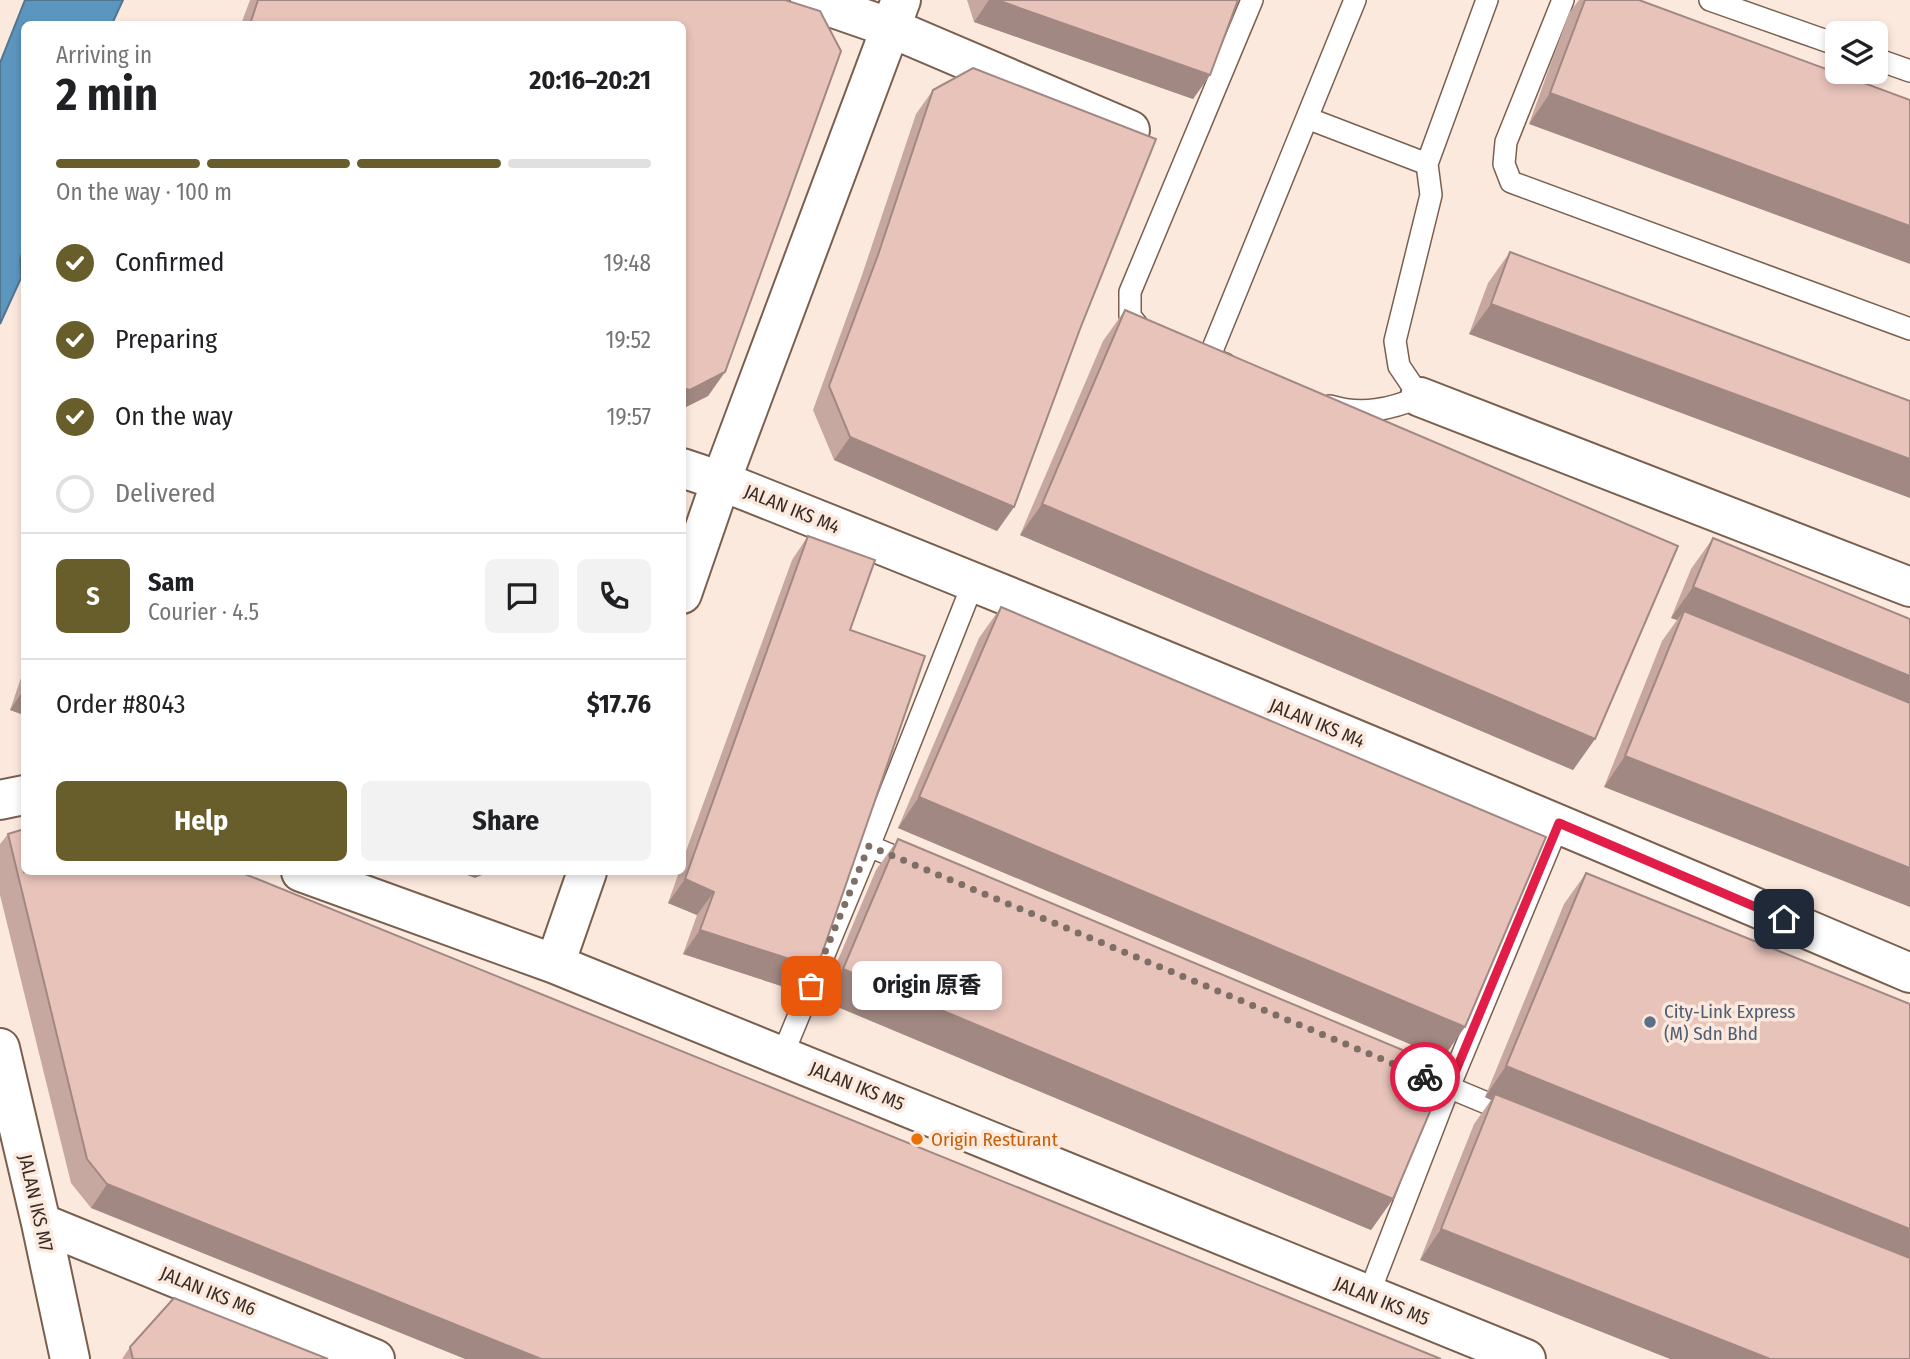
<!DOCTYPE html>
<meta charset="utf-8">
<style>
:root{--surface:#fff;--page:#f2f2f2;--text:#202124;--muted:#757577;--line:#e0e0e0;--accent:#685e2b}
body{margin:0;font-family:"Fira Sans Condensed","Noto Sans SC",sans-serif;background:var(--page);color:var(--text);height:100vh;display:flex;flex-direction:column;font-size:26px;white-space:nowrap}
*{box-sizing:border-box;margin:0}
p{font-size:23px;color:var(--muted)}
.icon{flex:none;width:38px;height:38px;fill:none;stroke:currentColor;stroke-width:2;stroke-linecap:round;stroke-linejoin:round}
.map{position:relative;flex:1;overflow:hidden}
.details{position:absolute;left:21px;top:21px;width:665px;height:854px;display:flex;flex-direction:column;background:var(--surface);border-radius:10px;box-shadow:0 4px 10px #0003}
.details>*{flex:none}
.tools{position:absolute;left:1825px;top:21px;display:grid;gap:14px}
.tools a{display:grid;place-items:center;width:63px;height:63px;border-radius:10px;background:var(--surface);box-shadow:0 4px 10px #0003;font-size:35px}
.pin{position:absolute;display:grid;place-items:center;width:60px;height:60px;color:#fff;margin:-30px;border-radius:14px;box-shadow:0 4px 10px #0006}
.courier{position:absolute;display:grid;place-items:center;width:70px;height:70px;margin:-35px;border:5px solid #e11d48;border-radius:50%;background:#fff;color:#222;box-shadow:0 2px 9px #0007}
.bubble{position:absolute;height:49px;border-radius:10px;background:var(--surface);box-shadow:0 4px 10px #0003;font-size:23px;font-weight:700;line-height:49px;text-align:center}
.head em{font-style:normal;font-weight:700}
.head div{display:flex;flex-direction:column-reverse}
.head{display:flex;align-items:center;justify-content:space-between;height:119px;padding:0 35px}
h1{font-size:46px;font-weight:700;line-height:52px}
.bar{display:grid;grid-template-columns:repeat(4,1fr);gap:10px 7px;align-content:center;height:84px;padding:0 35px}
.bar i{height:9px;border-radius:5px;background:var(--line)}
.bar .on{background:var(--accent)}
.bar p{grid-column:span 4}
.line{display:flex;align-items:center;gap:18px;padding:0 35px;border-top:2px solid var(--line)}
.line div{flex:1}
.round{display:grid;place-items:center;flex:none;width:74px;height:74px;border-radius:10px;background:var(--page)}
ol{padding:0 35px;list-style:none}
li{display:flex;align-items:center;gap:21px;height:77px}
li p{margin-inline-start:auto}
li .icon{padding:7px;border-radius:50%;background:var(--accent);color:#fff;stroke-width:4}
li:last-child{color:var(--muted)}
li i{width:38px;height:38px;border:4px solid var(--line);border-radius:50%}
.button{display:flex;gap:14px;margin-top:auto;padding:14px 35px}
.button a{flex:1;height:80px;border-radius:10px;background:var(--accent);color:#fff;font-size:28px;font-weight:700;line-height:80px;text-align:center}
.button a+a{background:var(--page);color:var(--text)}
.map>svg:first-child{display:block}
.water{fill:#5c96bf;stroke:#517691;stroke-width:2}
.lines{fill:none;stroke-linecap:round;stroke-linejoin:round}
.lane-casing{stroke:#7a5f4e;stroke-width:24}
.street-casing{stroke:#7a5f4e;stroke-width:42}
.lane{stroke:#fff;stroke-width:21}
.street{stroke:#fff;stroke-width:38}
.wall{fill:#c7a8a0}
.shaded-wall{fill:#a28882}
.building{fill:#e7c3ba;stroke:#a28882;stroke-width:2}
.done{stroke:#7d6e66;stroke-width:7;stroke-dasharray:0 12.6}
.route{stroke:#e11d48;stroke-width:9}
.service-dot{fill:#5c6f8a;stroke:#fce9de;stroke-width:2.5}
.food-dot{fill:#e8710a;stroke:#fce9de;stroke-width:2.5}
.labels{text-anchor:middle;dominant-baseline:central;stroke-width:7;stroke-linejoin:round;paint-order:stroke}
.street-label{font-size:19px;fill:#382c25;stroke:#fce9de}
.service-label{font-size:19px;fill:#4e5e75;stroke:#fce9de;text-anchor:start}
.food-label{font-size:19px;fill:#c56008;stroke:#fce9de;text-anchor:start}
</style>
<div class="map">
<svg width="1910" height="1359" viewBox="0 0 1910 1359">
<rect width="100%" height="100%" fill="#fce9de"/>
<path class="water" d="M25 0H123L112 24H24V248L20 259 21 278 0 324V63Z"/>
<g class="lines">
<defs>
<path id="lane" d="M1563 0 1506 142 1504 164 1511 182 1910 329
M1710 0 1838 45
M1876 59 1910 71
M1307 118 1427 164
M1145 335 1130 316V292L1252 0
M1225 364 1209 358 1355 0
M1330 406C1362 416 1391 409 1420 397L1399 366 1395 341 1431 195 1427 164 1487 0
M869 846 912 864
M782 1056 869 846 974 581
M1417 1074 1513 1114
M1368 1296 1449 1087 1559 823"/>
<path id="street" d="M810 0 891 28 1130 130
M1420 397 1910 587
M682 468 721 481C1120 639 1515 805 1910 973
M682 594 721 481 901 0
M0 800 24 795
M301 872 555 964 1526 1359
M555 964 587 872
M0 1048 41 1223 70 1359
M41 1223 375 1359"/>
</defs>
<use href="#lane" class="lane-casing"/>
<use href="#street" class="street-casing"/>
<use href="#lane" class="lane"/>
<use href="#street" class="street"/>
</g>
<path class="wall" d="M250 0H785L725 372 708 396 682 409V24H241Z
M967 0H1238L1210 75 1193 99 974 22Z
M1579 0H1639L1529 124 1569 13Z
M933 90 1080 329 1014 507 997 531 834 460 813 410 861 278 916 114Z
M1510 252 1910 401 1469 334 1488 283Z
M1125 310 1595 739 1573 770 1020 535 1103 341Z
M808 536 850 630 817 968 800 992 683 954 697 915 668 903 679 872H682V862L792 560Z
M1713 538 1910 619 1604 787 1662 641 1677 620 1671 618 1691 569Z
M1001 607 1443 1058 898 828 979 638Z
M24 669V715L10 710Z
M8 834 1441 1359 91 1208 71 1183 0 895V844Z
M898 839 1393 1199 1371 1230 821 1000 876 870Z
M1586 873 1910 1004 1420 1260 1474 1124 1491 1100 1485 1097 1564 904Z
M130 1347 328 1359H122Z"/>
<path class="shaded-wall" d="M989 0H997L1210 75 1193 99 974 22Z
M1550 93 1910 226V264L1529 124Z
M1491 304 1910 459V498L1469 334Z
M725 372 708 396 682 409V388Z
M850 437 1014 507 997 531 834 460Z
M1042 504 1595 739 1573 770 1020 535Z
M1693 587 1910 676V716L1684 611 1677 620 1671 618Z
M24 689V715L10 710Z
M1625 756 1910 868V907L1604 787Z
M919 797 1465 1027 1443 1058 898 828Z
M459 872H489L475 878Z
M685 879 714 892 697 915 668 903Z
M700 930 817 968 800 992 683 954Z
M843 969 1393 1199 1371 1230 821 1000Z
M1506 1066 1910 1229V1268L1495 1094 1491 1100 1485 1097Z
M107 1184 541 1359H465L91 1208Z
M1441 1229 1770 1359H1670L1420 1260Z"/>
<path class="building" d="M258 0H785L820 11 841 51 725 372 690 390 682 388V24H250Z
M997 0H1238L1210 75Z
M1585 0H1639L1910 100V226L1550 93Z
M973 68 1156 139 1080 329 1014 507 850 437 829 386 878 255 933 90Z
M1510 252 1910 401V459L1491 304Z
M1125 310 1678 546 1595 739 1042 504Z
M808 536 875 560 850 630 925 656 817 968 700 930 714 892 685 879Z
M1713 538 1910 619V676L1693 587Z
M1001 607 1546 837 1465 1027 919 797Z
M1684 611 1910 703V868L1625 756Z
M24 829V872H240L1441 1359H541L107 1184 87 1159 8 834Z
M898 839 1448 1069 1393 1199 843 969Z
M1586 873 1910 1004V1229L1506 1066Z
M1495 1094 1910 1258V1359H1770L1441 1229Z
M174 1298 328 1359H133L130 1347Z"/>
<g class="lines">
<path class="done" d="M811 986 869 846 1425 1077"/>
<path class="route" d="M1425 1077 1449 1087 1559 823 1784 919"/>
</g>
<circle class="service-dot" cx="1650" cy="1022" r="7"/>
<circle class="food-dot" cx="917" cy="1139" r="7"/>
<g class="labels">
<g class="street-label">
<text transform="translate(792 509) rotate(22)">JALAN IKS M4</text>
<text transform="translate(1317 723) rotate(22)">JALAN IKS M4</text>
<text transform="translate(857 1086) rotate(22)">JALAN IKS M5</text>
<text transform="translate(36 1203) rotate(77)">JALAN IKS M7</text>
<text transform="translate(208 1291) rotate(22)">JALAN IKS M6</text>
<text transform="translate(1382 1301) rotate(22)">JALAN IKS M5</text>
</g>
<g class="service-label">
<text x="1664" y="1011">City-Link Express<tspan x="1664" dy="22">(M) Sdn Bhd</tspan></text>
</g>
<g class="food-label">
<text x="931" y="1139">Origin Resturant</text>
</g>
</g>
</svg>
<div class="tools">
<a><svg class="icon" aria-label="layers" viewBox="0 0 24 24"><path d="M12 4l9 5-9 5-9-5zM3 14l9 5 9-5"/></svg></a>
</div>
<div class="pin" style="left:811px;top:986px;background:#ea580c"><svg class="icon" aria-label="bag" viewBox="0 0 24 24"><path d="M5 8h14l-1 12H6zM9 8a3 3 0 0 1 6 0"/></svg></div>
<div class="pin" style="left:1784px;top:919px;background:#1f2937"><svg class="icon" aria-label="home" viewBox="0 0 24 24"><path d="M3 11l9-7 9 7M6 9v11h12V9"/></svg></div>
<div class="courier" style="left:1425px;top:1077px"><svg class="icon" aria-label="bike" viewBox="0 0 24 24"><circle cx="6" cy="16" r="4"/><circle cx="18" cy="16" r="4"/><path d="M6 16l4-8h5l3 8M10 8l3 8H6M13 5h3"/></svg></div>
<div class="bubble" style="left:852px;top:961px;width:150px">Origin 原香</div>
<section class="details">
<div class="head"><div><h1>2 min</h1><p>Arriving in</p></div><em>20:16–20:21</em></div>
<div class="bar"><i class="on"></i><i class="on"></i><i class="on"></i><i></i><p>On the way · 100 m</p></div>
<ol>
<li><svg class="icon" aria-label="check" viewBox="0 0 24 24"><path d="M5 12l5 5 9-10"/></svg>Confirmed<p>19:48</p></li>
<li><svg class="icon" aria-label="check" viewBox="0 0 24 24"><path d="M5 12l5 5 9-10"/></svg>Preparing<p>19:52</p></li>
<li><svg class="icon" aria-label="check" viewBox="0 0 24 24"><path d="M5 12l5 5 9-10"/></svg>On the way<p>19:57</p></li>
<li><i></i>Delivered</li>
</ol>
<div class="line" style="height:126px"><b class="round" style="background:var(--accent);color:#fff">S</b><div><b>Sam</b><p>Courier · 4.5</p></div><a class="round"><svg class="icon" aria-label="chat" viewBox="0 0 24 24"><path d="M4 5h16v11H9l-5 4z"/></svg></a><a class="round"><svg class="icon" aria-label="phone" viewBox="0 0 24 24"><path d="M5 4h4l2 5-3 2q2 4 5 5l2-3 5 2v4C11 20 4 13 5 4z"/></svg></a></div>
<div class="line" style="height:91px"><div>Order #8043</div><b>$17.76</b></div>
<div class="button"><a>Help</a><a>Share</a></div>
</section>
</div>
